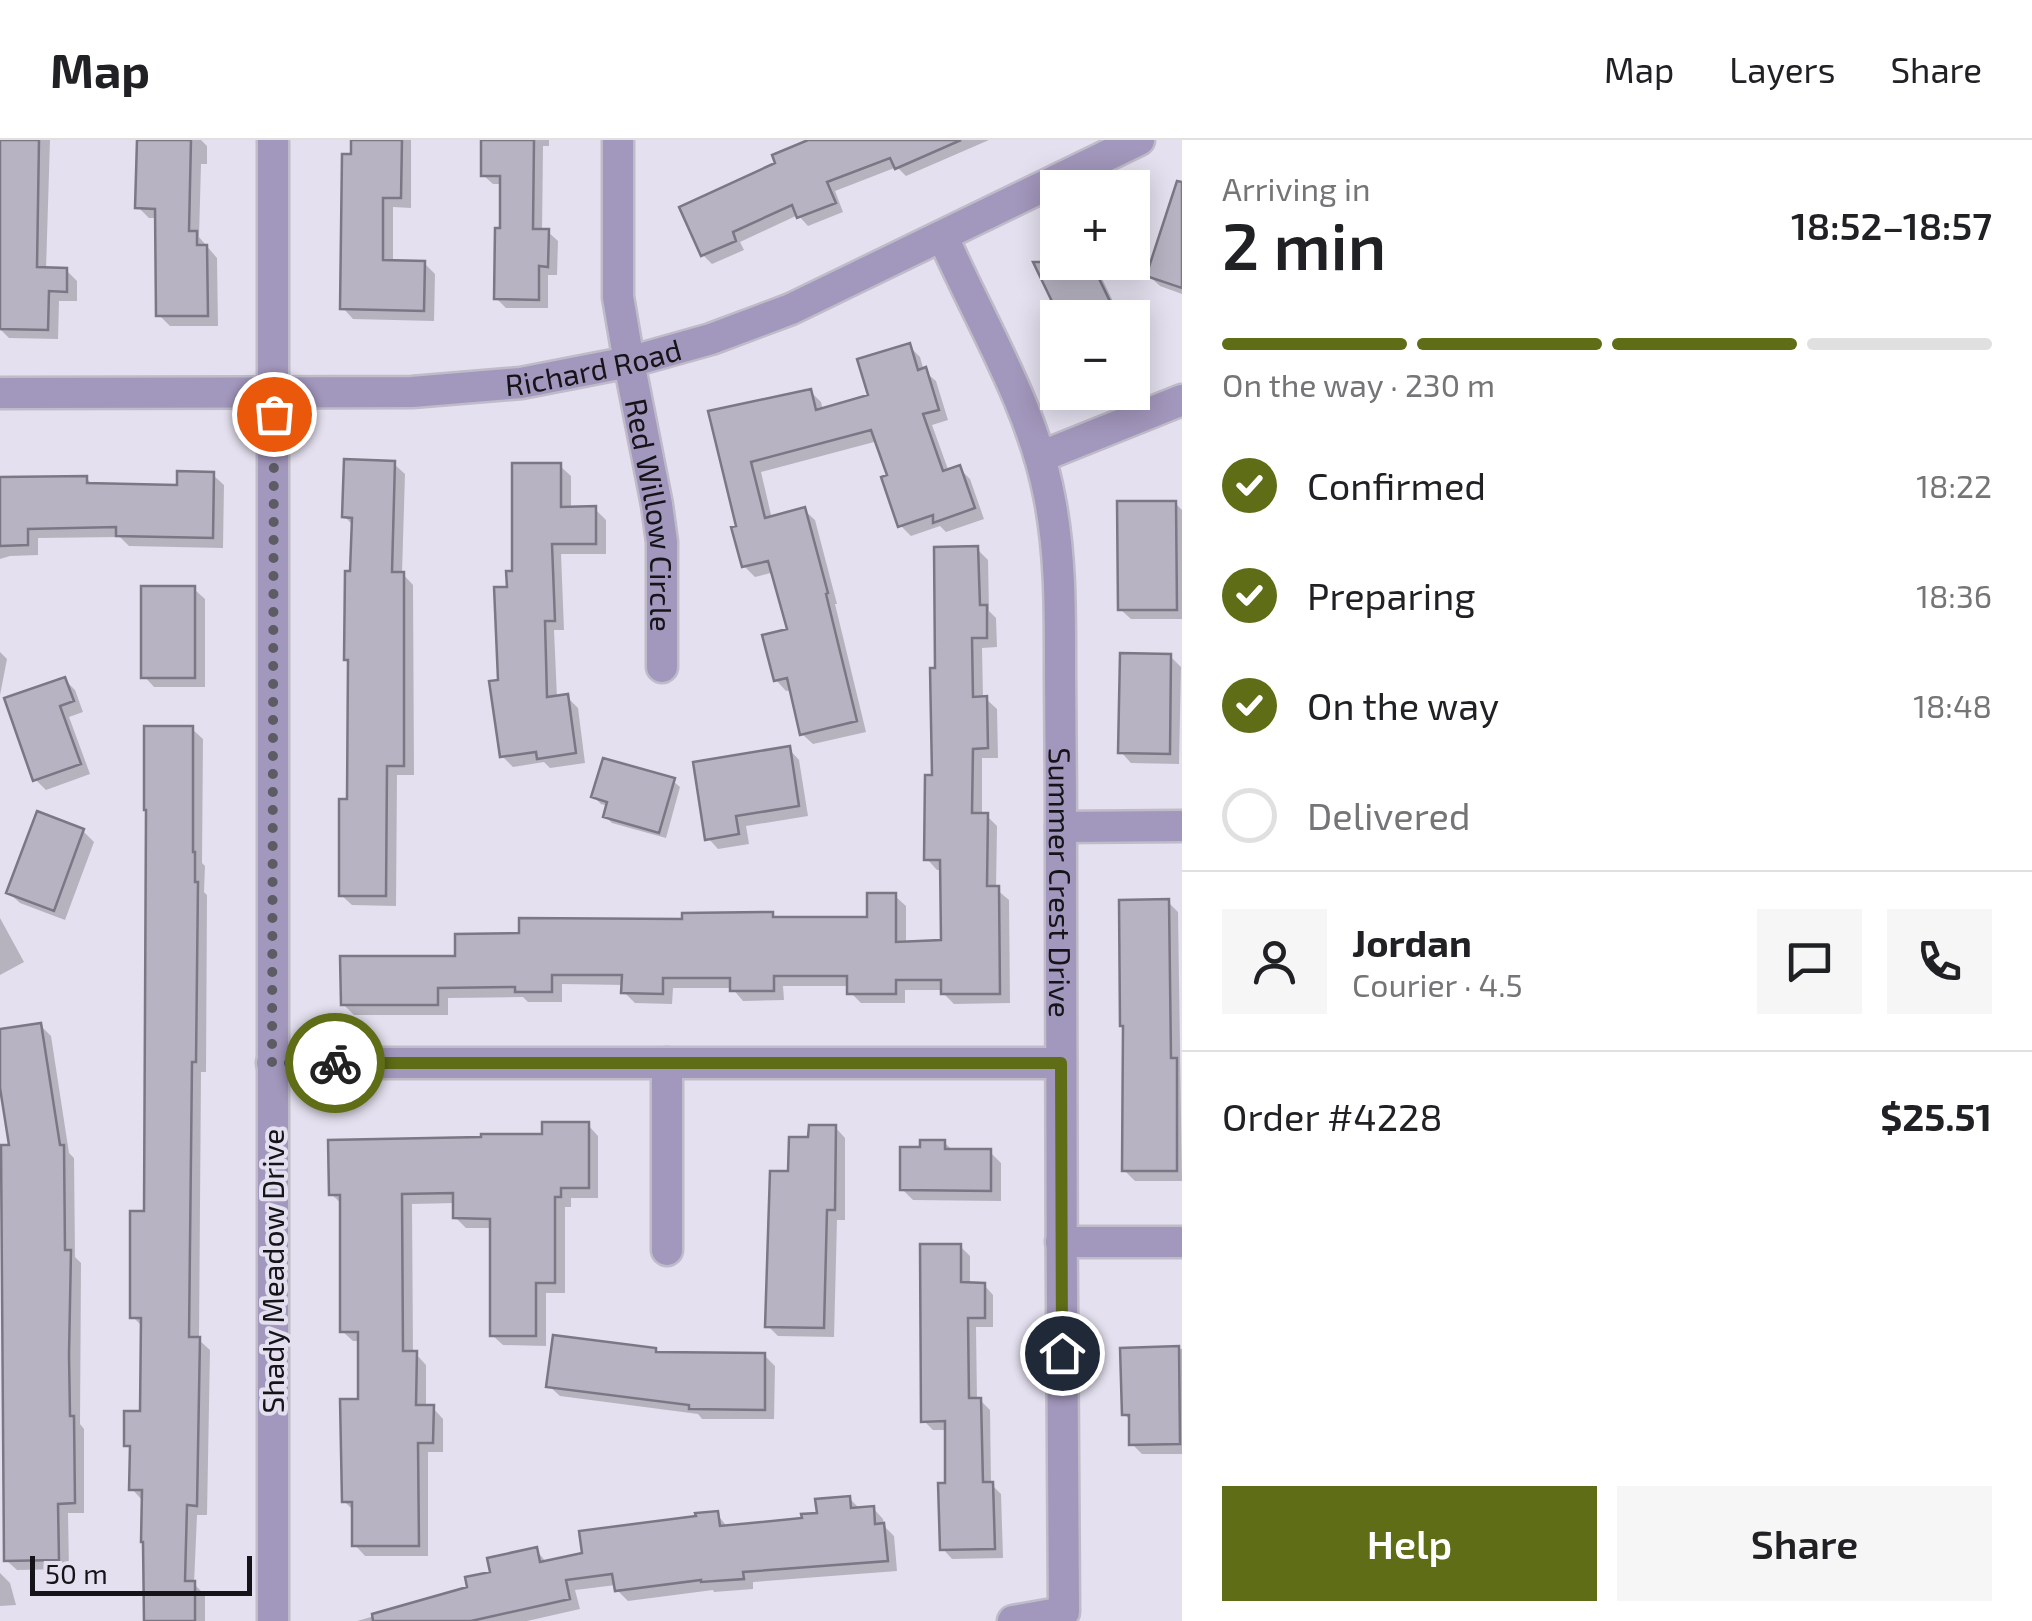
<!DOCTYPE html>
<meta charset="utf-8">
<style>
:root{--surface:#fff;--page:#f6f6f6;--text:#202124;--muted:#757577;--line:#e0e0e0;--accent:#5f6d17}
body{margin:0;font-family:"Exo 2",sans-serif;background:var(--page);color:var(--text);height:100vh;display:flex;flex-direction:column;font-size:38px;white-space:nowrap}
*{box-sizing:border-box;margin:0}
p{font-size:32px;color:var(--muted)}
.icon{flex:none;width:55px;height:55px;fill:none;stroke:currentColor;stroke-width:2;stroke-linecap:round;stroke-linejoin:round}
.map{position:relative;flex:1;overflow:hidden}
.details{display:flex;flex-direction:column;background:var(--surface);width:850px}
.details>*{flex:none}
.fabs{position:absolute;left:1040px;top:30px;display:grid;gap:20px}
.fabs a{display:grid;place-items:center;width:110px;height:110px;border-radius:0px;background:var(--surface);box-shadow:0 5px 25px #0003;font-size:50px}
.scale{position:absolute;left:30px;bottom:25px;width:222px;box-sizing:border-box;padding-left:10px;border:5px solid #151419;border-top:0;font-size:28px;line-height:35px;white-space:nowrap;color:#151419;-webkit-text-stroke:8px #e4e0ef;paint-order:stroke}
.pin{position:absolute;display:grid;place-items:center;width:85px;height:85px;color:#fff;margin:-42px;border:5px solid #fff;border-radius:50%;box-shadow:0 2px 10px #0007}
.courier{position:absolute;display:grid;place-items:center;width:100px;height:100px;margin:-50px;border:8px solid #5f6d17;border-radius:50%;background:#fff;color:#222;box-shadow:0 2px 12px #0007}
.headline em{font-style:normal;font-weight:600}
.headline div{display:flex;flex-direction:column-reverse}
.headline{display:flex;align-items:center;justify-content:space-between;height:170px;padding:0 40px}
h1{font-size:65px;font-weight:600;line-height:75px}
.bar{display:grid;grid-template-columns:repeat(4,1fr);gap:15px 10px;align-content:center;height:120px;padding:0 40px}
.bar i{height:12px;border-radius:8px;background:var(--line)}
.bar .selected{background:var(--accent)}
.bar p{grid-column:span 4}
.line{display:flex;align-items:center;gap:25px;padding:0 40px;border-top:2px solid var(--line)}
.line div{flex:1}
.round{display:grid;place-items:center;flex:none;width:105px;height:105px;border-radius:0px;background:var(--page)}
ol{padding:0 40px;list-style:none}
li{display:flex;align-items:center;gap:30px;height:110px}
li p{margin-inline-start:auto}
li .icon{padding:10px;border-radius:50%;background:var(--accent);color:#fff;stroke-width:4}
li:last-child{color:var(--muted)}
li i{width:55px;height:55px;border:5px solid var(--line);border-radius:50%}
.cta{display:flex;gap:20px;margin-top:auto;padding:20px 40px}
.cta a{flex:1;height:115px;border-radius:0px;background:var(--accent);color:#fff;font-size:40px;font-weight:600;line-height:115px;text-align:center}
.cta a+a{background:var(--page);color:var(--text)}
header{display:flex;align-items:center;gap:60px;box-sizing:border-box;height:140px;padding:0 50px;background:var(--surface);border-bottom:2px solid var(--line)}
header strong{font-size:48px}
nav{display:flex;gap:55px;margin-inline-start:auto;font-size:35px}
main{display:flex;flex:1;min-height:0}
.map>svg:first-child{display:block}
.shadow{fill:#0003}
.building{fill:#b7b3c2;stroke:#7b7784;stroke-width:2.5}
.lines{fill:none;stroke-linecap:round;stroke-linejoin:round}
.minor-casing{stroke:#bfbbc8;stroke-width:35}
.minor{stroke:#a297bc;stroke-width:30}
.done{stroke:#5d5b64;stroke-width:10;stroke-dasharray:0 18}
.route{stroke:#5f6d17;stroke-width:12}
.labels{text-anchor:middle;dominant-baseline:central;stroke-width:8;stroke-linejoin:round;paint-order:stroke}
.street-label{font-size:30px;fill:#151419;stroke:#e4e0ef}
</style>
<header>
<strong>Map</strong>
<nav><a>Map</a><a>Layers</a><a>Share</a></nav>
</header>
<main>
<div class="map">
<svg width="1182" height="1481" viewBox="0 0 1182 1481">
<rect width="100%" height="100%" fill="#e4e0ef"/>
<path class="shadow" d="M0 0H50L46 130H66L77 141V161H59L58 199 9 198 0 189Z
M139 0H201L207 6V24H201L199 97 217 118 218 186H170L159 175 158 78H149L138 67Z
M354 0H411V68L393 67V122L424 123 435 134 434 181 353 179 343 168Z
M484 0H549V6H543L542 92H548L558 101 557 135H548V168H506L496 158 502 91V44H493L483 35Z
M815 0H989L906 36 897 27 835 51 843 72 808 86 798 75 740 102 744 110 712 124 703 115 778 24Z
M1182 55V154L1160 146 1149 136Z
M1058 120V122H1094L1121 178H1063L1039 129Z
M909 206 920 217 924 231 936 241 948 280 932 285 949 332 959 328 970 339 984 379 946 392 940 386 911 396 901 386 890 336 878 301 761 332 772 379 804 370 815 380 837 464H835L866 592 813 604 802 594 792 550 786 551 776 540 790 491 774 432 755 437 744 426 740 387 711 273 810 251 821 262 823 271 871 257Z
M394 324 405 334 402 433 413 445 414 635H397L396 766 352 765 341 755 350 662 351 524 346 519 354 386 344 376Z
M560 326 571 336V369H595L606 380V414H561L564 490H554L557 558 567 557 578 568 585 623 550 628 544 622 513 627 502 616 500 542 509 450Z
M213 335 224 345 223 408 129 406 120 397 38 398V415L10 416 0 419V339L86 338 94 346 179 348Z
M1175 363 1182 370V479H1131L1120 469Z
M977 409 988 420 989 471 996 478 997 507 982 508 983 559H986L997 569 998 618H982V676H987L997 686 996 749 1009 760 1010 863 954 864 943 853V850H905V863H861L850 852V846H783L784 860 743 861 732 848H673L672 864 635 863 624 852V845L562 844V862H528L523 857 448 858V875H354L343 864 458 818 522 796 772 775 777 780H869L895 756 906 766V804L944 802 943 730H937L927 719 934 638 938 530Z
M194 449 205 459V547H154L144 536Z
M0 512 7 519 0 555Z
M1170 516 1181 527 1179 624 1131 623 1121 612Z
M64 539 75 550 83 572 69 577 90 634 46 650 35 639Z
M192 589 203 599 202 723 205 726 204 752 207 755 206 932H201L199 1200 210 1210 207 1375H197L194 1444 205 1455V1481H147L142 1360 132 1349V1310L126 1305 143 1274 144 1188 133 1177 147 1073Z
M789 609 799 620 808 676 746 686 749 704 718 709 708 698Z
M673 641 680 647 666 698 612 683 605 676 608 666 601 664 594 657Z
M83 691 94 702 65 780 20 763 9 753Z
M1168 762 1178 772 1182 1041H1135L1124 1030Z
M0 778 24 822 0 835Z
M40 885 51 896 69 1013 74 1018 75 1117 81 1123 80 1284 84 1289V1373H68L69 1429 17 1430 6 1420 12 1008 0 931V891Z
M588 985 598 996V1058H571V1067H565V1153H546V1206L503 1205 492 1195V1088H466L455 1077V1063L412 1064 413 1214H416L426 1225V1268H433L443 1279V1312H428V1416H365L355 1405 354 1371 344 1361 360 1262V1201H353L342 1191 343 1065 331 1054Z
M835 987 845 998V1080H837L834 1197 778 1196 768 1186 791 1034 811 1000Z
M944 1002 953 1011 990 1012 1001 1023V1061L913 1060 902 1049 922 1010Z
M960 1106 970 1116V1145H984L993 1155V1187H976L977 1260H980L990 1270 991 1344 1001 1354 1003 1418 952 1419 943 1409 947 1345V1290H933L924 1281Z
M1182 1209V1314H1142L1132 1304 1131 1281 1124 1274 1123 1210Z
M655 1210 659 1214 764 1215 775 1226 774 1279H702L698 1274 560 1256 549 1246Z
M849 1358 860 1369 873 1368 883 1379 884 1386 894 1396 897 1431 753 1442V1449L714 1452 713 1450 628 1461 617 1450 616 1445 575 1450 580 1469 527 1481H357L470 1449 536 1410 547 1423 717 1374 728 1388 804 1381Z
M0 1433 10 1443 16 1465 0 1466Z"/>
<path class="building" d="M0 0H39L37 127 67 128V152L49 151 48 190 0 189Z
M137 0H191L189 91H197V105H207L208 176H156L155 69 135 68Z
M351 0H402L401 58H383V120L425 121 424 171 340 169 342 14H351Z
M481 0H534L533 89H549L548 127 539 126V160L494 159 495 88H500V36H481Z
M808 0H961L895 29 890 18 827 42 836 63 797 78 792 65 733 92 736 101 701 116 679 67 775 23 772 15Z
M1177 41 1182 42V148L1146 136Z
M1033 122H1091L1118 178H1060Z
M910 203 918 230 926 227 939 270 923 274 943 331 960 325 975 368 933 383V375L898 387 881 337 887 335 871 290 751 322 765 378 805 367 828 453 826 454 857 581 800 595 787 538 774 541 762 495 787 489 768 421 742 427 731 387 736 386 708 271 811 249 816 270 868 255 857 219Z
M344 319 395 321 392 432H404V626H387L386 756H339V659H347L348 520H344L345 431H350L352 378 342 377Z
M512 323H561V367L596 366V404H552L555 481H545L547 557 568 554 576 613 537 619 536 612 500 617 489 541 498 540 494 447H507L506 431H512Z
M177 331 214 332 213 398 116 396V387L28 389V405L0 406V337L87 336V343L177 345Z
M1117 361H1176L1177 470H1118Z
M978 406 980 465H987V498H972L973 557 987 556 988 608 973 609 972 673H988L987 746H999L1000 854H941V840H896V854H847V836H774V851H730V838H663V854L621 853 622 835H552V852H515V847L438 848V865H341L340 816H455V794L519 793V778L682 779V773L773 772V777H867V753H896V802L941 800 940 720H924L925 635H932L930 528H935L934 407Z
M141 446H195V538H141Z
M1120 513 1171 514 1170 614 1118 613Z
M65 537 74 561 60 566 81 624 33 641 4 558Z
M144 586H193V712H195V742H198L196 922H192L189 1197H200L197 1366 187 1365 185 1441H195V1481H144L143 1402H141L142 1350H129L130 1306H124V1271H140L141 1178H130V1071H144L146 670H144Z
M790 606 799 666 736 676 739 694 705 700 693 622Z
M603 618 675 638 659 693 603 677 607 662 591 657Z
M37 671 84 689 54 771 6 753Z
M1169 759 1171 918H1177V1031H1122L1123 886H1120L1119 760Z
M41 883 60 1005H64L65 1110H71L69 1215 70 1276H74L75 1363 58 1364 59 1420 4 1421 1 1005H9L0 948V889Z
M542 982H589V1048H561V1057H555V1143H536V1196H490V1079L453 1078V1053L402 1054 403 1211H417L416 1265H434L433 1303H418L419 1406H352V1362H342L340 1259H358V1192H340V1055H329L328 1000 481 997V994H542Z
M809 985H836L835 1070H827L824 1188 765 1187 770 1031H788L789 997H808Z
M920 1000H945V1009H991V1051L900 1050V1007H920Z
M920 1104H961V1142L985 1143V1178H968L969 1258H981L983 1342H993L995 1409 940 1410 938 1343H945V1281L921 1282Z
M553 1195 656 1208V1212L765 1213V1270L689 1269V1265L546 1247Z
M1179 1206 1180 1304 1129 1305V1275H1122L1120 1208Z
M850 1356 851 1368 874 1366 875 1384 884 1383 888 1421 743 1432 744 1439 701 1442V1440L615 1451 612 1434 566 1440 570 1459 471 1481H373L372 1474 467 1447 465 1437 490 1432 487 1418 537 1407 540 1422 582 1413 579 1391 696 1376 695 1373 718 1371 720 1386 802 1378 801 1374 817 1373 815 1359Z"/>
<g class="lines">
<defs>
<g id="minor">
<path d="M273 0V1481"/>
<path id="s1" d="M618 0V157L629 222 657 365 662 402V527"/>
<path id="s2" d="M943 97C980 182 1031 262 1049 355 1061 414 1060 475 1060 535 1061 611 1061 686 1061 762 1061 999 1062 1235 1064 1472L1013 1481"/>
<path id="s3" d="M0 253 412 252 521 243 629 222 711 199 791 169 1139 0"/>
<path d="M1040 317 1182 260"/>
<path d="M1061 687 1182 686"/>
<path d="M272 923H1061"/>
<path d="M667 923V1110"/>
<path d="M1061 1102H1182"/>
</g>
</defs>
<use href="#minor" class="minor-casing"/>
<use href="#minor" class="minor"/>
</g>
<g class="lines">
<path class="done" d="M274 274 272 923H335"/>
<path class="route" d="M335 923H1061L1062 1213"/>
</g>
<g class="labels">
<g class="street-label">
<text stroke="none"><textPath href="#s3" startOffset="595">Richard Road</textPath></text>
<text stroke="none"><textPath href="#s1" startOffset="378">Red Willow Circle</textPath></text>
<text stroke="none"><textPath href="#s2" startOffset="668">Summer Crest Drive</textPath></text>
<text transform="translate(272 1131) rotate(-90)">Shady Meadow Drive</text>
</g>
</g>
</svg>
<div class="fabs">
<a>+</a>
<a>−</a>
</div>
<div class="scale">50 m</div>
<div class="pin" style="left:274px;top:274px;background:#ea580c"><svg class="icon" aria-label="bag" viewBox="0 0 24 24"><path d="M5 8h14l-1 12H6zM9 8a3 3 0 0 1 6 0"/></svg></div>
<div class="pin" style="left:1062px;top:1213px;background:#1f2937"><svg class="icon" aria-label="home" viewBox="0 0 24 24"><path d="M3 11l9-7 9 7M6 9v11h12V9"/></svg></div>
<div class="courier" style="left:335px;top:923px"><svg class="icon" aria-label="bike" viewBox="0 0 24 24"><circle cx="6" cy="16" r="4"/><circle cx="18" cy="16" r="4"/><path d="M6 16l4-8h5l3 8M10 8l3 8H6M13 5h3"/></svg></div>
</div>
<section class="details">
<div class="headline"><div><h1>2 min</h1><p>Arriving in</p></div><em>18:52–18:57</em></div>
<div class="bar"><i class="selected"></i><i class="selected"></i><i class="selected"></i><i></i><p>On the way · 230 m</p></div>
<ol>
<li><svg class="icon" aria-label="check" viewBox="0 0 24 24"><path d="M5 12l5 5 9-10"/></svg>Confirmed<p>18:22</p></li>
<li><svg class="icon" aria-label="check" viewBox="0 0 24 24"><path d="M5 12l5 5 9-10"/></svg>Preparing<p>18:36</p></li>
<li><svg class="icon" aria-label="check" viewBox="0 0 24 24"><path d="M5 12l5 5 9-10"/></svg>On the way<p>18:48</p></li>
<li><i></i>Delivered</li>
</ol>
<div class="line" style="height:180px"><a class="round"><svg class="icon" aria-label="person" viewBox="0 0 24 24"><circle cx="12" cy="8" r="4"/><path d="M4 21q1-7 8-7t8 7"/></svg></a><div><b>Jordan</b><p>Courier · 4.5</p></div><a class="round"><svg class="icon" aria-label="chat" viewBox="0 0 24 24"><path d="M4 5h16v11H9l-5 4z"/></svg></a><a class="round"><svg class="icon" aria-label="phone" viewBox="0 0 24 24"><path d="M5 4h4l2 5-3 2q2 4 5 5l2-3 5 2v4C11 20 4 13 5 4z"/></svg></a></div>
<div class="line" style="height:130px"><div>Order #4228</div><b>$25.51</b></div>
<div class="cta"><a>Help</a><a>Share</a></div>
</section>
</main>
